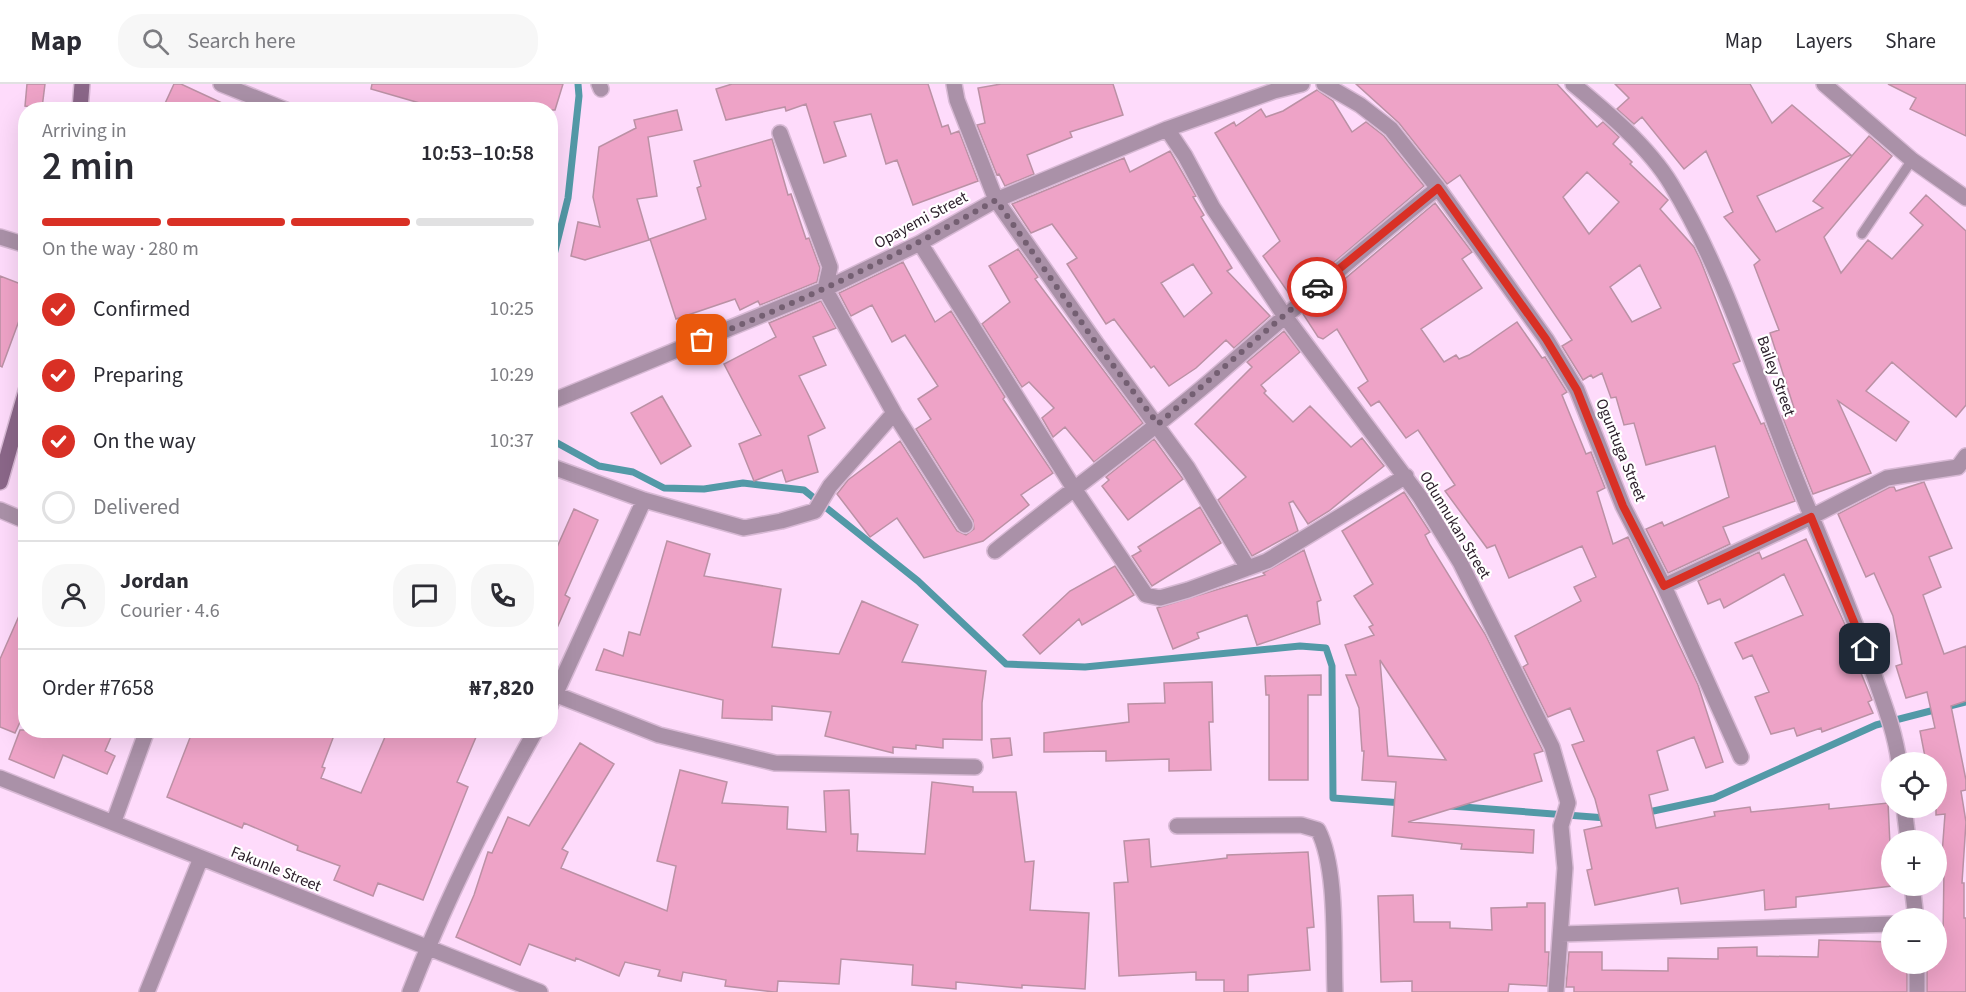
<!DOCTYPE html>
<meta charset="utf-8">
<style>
:root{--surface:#fff;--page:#f7f7f7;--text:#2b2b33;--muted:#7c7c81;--line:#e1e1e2;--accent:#d93025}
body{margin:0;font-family:"Source Sans 3",sans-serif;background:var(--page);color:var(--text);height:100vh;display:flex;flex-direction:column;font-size:22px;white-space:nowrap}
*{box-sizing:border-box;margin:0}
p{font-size:20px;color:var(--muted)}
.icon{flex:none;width:33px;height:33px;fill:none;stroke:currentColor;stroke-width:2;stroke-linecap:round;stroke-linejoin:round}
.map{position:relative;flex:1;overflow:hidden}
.details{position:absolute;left:18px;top:18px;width:540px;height:636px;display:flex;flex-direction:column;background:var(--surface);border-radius:24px;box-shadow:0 6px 24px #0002}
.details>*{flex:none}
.tools{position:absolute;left:1881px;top:668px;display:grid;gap:12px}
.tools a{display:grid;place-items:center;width:66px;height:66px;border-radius:50%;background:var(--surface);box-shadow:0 6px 24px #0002;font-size:30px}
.pin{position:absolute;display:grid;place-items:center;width:51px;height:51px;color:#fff;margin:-26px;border-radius:12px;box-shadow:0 3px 9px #0006}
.courier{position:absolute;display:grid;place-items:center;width:60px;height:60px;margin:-30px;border:4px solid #d93025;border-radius:50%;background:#fff;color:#222;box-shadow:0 2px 8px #0007}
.overview em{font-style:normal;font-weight:600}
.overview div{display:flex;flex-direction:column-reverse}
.overview{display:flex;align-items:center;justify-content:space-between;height:102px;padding:0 24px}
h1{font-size:39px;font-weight:600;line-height:45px}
.bar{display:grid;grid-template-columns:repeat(4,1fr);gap:9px 6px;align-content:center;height:72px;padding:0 24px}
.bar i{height:8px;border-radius:4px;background:var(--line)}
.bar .active{background:var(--accent)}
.bar p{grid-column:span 4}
.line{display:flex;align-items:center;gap:15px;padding:0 24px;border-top:2px solid var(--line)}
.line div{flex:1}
.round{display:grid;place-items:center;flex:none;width:63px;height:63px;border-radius:24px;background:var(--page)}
ol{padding:0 24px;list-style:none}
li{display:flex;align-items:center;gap:18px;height:66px}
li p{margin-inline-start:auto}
li .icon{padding:6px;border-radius:50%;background:var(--accent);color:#fff;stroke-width:4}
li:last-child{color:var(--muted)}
li i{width:33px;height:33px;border:3px solid var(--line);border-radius:50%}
header{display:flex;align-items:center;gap:36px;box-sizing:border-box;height:84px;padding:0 30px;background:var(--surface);border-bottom:2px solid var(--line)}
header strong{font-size:28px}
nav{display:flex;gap:33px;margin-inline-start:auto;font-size:21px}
.search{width:420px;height:54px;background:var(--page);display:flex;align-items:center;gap:15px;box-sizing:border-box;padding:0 21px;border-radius:24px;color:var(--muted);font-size:22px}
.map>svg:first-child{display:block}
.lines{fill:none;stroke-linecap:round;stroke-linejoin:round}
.stream{stroke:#5399a7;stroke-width:7}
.building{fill:#eea3c7;stroke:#bb91a5;stroke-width:1.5;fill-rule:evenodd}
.lane-casing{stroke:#d8b9d5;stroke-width:12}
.street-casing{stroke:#d8b9d5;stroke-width:18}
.secondary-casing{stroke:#d8b9d5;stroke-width:18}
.lane{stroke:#aa91a8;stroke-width:9}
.street{stroke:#aa91a8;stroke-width:15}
.secondary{stroke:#8b6789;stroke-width:15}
.done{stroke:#745f72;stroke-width:6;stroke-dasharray:0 10.8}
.route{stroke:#d93025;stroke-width:8}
.labels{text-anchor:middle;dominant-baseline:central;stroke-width:4.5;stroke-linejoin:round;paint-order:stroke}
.street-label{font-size:16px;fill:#291c28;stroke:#fff}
</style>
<header>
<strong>Map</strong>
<div class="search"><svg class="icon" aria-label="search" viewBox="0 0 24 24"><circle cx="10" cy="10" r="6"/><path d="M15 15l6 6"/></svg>Search here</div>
<nav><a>Map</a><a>Layers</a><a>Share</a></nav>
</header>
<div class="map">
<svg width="1966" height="908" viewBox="0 0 1966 908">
<rect width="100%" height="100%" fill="#fedbfb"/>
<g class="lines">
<path class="stream" d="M550 187 568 114 579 12 578 0
M550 355 599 382 633 388 664 404 704 405 743 399 804 406 918 497 1006 580 1085 583 1300 562 1326 564 1332 582 1333 714 1403 719
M1450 722 1606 734
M1644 729 1714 714 1876 641 1966 618"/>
</g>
<path class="building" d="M27 0H45L42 24 25 22Z
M174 0H181L237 26H162Z
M372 0H563L555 26H457L438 20 437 24 371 5Z
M732 0H928L942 43 948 41 951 50 959 47 978 97 913 121 897 76 886 80 871 30 834 38 846 72 824 79 806 20 786 27 785 23 726 36 716 5Z
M1001 0H1113L1123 31 1070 48 1072 53 1027 71 1034 90 1005 102 999 90 997 91 977 41 985 39 978 4Z
M1356 0H1557L1597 43 1603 38 1619 53 1613 60 1632 78 1630 80 1668 116 1660 125 1694 163 1700 175 1740 277 1733 280 1761 340 1764 339 1795 417 1723 443 1730 460 1668 489 1646 445 1662 438 1664 442 1729 413 1715 362 1646 381 1634 339 1624 341 1616 313 1611 314 1602 289 1593 294 1591 291 1583 296 1562 262 1572 256 1460 91 1447 100 1399 39ZM1587 88 1619 118 1589 150 1563 113ZM1640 181 1661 224 1632 238 1610 203Z
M1615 0H1750L1772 39 1792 21 1851 71 1757 112 1776 148 1823 124 1813 117 1869 52 1892 72 1824 153 1841 189 1868 156 1892 175 1923 141 1910 129 1926 111 1966 147V321L1956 333 1892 278 1866 307 1909 338 1896 357 1838 317 1871 389 1813 410 1782 332 1795 327 1770 249 1779 246 1754 181 1760 176 1724 133 1733 128 1706 67 1684 85 1642 33 1634 40 1617 25 1629 14Z
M1888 0H1966V52L1910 25 1916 14Z
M1317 6 1333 17 1352 48 1366 38 1384 52 1424 102 1292 214 1263 172 1280 157 1215 49 1234 38 1236 42 1261 25 1266 33 1283 27Z
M677 26 682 46 648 53 657 112 637 115 649 156 585 176 571 172 578 138 600 143 593 113 599 63 636 44 634 36Z
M772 55 788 111 791 110 806 155 809 154 820 184 817 198 760 221 758 217 740 226 735 215 676 235 650 155 706 135 697 104 701 102 694 77Z
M1170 67 1196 112 1193 113 1204 131 1201 133 1232 184 1227 187 1270 232 1234 264 1226 256 1196 284 1169 302 1154 282 1151 284 1114 235 1106 240 1067 180 1077 174 1052 140 1031 149 1012 120 1124 74 1130 88ZM1193 180 1212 209 1184 233 1161 199Z
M1435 119 1472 168 1462 175 1482 204 1421 245 1444 278 1456 271 1459 275 1469 271 1517 238 1542 274 1545 273 1567 308 1562 311 1586 370 1591 368 1605 404 1597 408 1613 460 1628 453 1698 601 1723 678 1706 684 1694 653 1657 667 1668 706 1649 711 1656 744 1715 732 1714 728 1750 723 1751 728 1829 720V725L1888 719 1892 802 1796 813V823L1765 826 1764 806 1681 820 1678 804 1595 821 1587 786 1592 785 1584 746 1602 742 1595 715 1572 661 1584 657 1570 624 1548 633 1523 583 1528 580 1515 552 1581 517 1574 503 1596 493 1582 462 1509 494 1495 461 1487 464 1445 407 1455 401 1418 346 1406 354 1379 317 1371 322 1358 304 1368 297 1337 245 1323 255 1318 253 1303 230Z
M1018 165 1038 193 1035 195 1143 339 1094 378 1065 343 1053 353 1042 334 1054 324 1029 298 1022 303 982 240 1010 218 989 182Z
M903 178 935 238 951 227 1005 313 1003 315 1053 389 1021 411 1029 421 983 457 924 474 897 434 870 453 837 410 848 396 900 357 957 447 966 451 974 445 973 436 916 345 931 335 918 315 938 302 905 251 892 258 872 221 851 232 839 209Z
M0 192 26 202V236L20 234 2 283 0 282Z
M821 217 836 244 813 253 826 281 799 292 825 344 808 352 818 388 786 398 782 386 754 397 739 360 761 351 724 280 776 253 769 239Z
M1284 247 1300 268 1261 301 1266 307 1264 309 1293 338 1310 322 1351 363 1362 354 1384 382 1329 427 1308 440 1293 417 1289 419 1298 447 1252 472 1218 416 1246 393 1195 340 1252 283 1247 278Z
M662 312 691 362 661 380 631 329Z
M1154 355 1183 395 1128 436 1102 402 1109 396 1106 393Z
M1924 398 1952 464 1929 473 1941 503 1923 511 1944 570 1966 562V617L1951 622 1966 696V706L1961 707 1966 738 1962 799H1964V834H1966V908H1927V879H1936V855H1943L1944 784H1941L1945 730 1936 731V678H1926L1920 647 1935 644 1927 608 1906 614 1896 582 1902 580 1893 532 1874 489 1866 493 1838 430 1890 403H1894L1896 407Z
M1404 408 1430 448 1425 451 1430 461 1485 550 1543 667 1534 670 1542 697 1408 738 1534 746 1533 769 1461 765 1462 760 1392 752 1396 698 1362 696 1364 667H1362L1359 624 1346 591H1356L1345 561 1374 551 1369 543 1373 541 1354 512 1373 500 1342 447ZM1380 576 1446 676 1388 672Z
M1200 423 1221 459 1152 502 1132 472 1141 467 1138 463Z
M574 425 598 436 565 511 570 514 550 560V479Z
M1806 455 1847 545 1850 554 1847 555 1872 616 1868 618 1873 629 1822 648 1821 644 1797 652 1794 644 1771 650 1755 613 1769 608 1752 571 1743 575 1735 559 1803 531 1784 490 1724 524 1720 515 1708 520 1698 497 1759 468 1762 475Z
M667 457 710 470 704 492 781 505 772 563 839 570 862 517 918 541 902 578 986 587 982 619V656L943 655V664L916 661V665L893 663V669L825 652 831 628 772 622V636L722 634 723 616 596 586 604 565 623 572 629 548 640 551Z
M1304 466 1321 516 1317 518 1320 540 1257 561 1247 531 1197 549 1199 554 1173 565 1157 524 1265 491 1263 489Z
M1115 482 1134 511 1082 541 1079 535 1040 570 1023 551 1070 507Z
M26 516V625L15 649 0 643V575Z
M1321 591V611H1308V696H1269V611H1266L1265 592Z
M1212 598 1213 638H1209L1211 686 1169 687V675L1106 677V667L1044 668V649L1129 638 1128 620 1165 619 1164 599Z
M20 646H114L105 667 115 672 107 690 63 671 54 694 9 675Z
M193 646H336L322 683 325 684 321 694 361 709 388 646H479L457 698 468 703 423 816 378 799 373 812 334 796 340 782 297 766 298 762 244 739 242 744 167 713Z
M1010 654 1012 671 993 674 991 655Z
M580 659 614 680 562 765 568 768 561 784 667 827 676 782 657 777 680 686 727 698 722 719 788 723 787 745 826 748 824 707 849 706 851 750H858L857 767 925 770 932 698 973 703V708H1016L1025 778 1034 777 1030 826 1089 829 1085 905 1022 901V904L956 898V905L912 901 913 881 841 875 839 900 778 897 777 908H774L725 902 726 896 683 888 681 897 658 892 660 886 625 878 619 892 576 874 575 877 529 860 520 881 456 853 474 811 488 768 492 769 508 733 529 742Z
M1149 755 1151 783 1227 774V771L1308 768 1314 843 1307 844 1310 886 1248 891V908H1224V896H1196V888L1119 892 1114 799 1128 798 1124 757Z
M1413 811 1414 838H1450V844L1492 846 1491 824 1527 823V819H1545V868H1549L1547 902 1509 900 1508 908H1412V897L1381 898 1378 812Z
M1819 856 1892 858V879H1907V908H1574V903H1566L1569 868H1602V886L1668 887V874L1718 875V864L1757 863V872L1818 873Z"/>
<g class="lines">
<defs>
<path id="lane" d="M1862 150 1912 76"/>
<path id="street" d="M221 0 286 26
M599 0 601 5
M954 0 957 16 996 116 1096 259 1187 383 1248 484
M1324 0 1360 21 1391 45 1438 104 1546 255 1577 306 1623 422 1664 502 1741 673
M1573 0C1607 28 1648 62 1671 100 1727 192 1757 298 1797 397 1823 461 1851 525 1874 591 1884 620 1895 648 1899 678
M1824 0 1912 76 1966 114
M1167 45 1185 72 1213 124 1284 231 1420 413 1460 478 1552 663 1568 719 1561 742 1565 784 1556 908
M780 49 830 183 825 205 894 329 965 441
M0 153 26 161
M920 159 1073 403 1146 511 1160 514 1188 506 1267 477 1406 392
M550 318 825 205 920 159 996 116 1167 45 1274 7 1302 0
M550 382 644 416 744 444 781 437 815 427 830 402 894 329
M0 426 26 437
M995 467C1070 406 1150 350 1223 286 1294 225 1364 163 1438 104
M1664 502 1811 433 1887 394 1958 383 1966 372
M557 611 659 651 775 679 975 683
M550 622 644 416
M0 694 540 908
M1904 723 1908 756
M114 737 147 646
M1177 742 1301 741 1318 746C1338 785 1333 863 1335 908
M1912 801 1916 834
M1561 850 1892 840
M1917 879V908
M147 908 201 774
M410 908C445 818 488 731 536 646"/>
<path id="secondary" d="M80 26 82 0
M0 398 26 307"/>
</defs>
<use href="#lane" class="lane-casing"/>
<use href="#street" class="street-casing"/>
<use href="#secondary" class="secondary-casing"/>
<use href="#lane" class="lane"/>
<use href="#street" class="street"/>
<use href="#secondary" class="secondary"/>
</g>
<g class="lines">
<path class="done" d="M702 256C804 217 901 170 996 116L1096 259 1158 340 1317 203"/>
<path class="route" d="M1317 203 1438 104 1546 255 1577 306 1623 422 1664 502 1811 433 1865 565"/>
</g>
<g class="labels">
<g class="street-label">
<text transform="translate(921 136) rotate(-28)">Opayemi Street</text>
<text transform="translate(1776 292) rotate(70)">Bailey Street</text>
<text transform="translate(1621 366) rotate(68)">Oguntuga Street</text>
<text transform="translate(1455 441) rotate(59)">Odunnukan Street</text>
<text transform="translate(276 785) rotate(22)">Fakunle Street</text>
</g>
</g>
</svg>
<div class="tools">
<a><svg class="icon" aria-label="locate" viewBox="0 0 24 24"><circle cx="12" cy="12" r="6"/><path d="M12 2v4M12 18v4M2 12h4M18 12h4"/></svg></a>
<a>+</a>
<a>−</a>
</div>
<div class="pin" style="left:702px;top:256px;background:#ea580c"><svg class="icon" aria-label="bag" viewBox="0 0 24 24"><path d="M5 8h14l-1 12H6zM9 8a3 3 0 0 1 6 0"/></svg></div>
<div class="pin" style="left:1865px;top:565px;background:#1f2937"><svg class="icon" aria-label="home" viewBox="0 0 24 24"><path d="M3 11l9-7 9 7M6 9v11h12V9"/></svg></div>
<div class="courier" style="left:1317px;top:203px"><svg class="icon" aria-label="car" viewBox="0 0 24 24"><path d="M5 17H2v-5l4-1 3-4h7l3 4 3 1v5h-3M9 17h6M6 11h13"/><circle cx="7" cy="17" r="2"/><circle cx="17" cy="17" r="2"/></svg></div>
<section class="details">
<div class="overview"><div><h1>2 min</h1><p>Arriving in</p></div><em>10:53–10:58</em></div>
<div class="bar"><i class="active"></i><i class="active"></i><i class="active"></i><i></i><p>On the way · 280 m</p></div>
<ol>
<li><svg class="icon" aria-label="check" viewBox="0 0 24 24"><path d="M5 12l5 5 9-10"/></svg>Confirmed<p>10:25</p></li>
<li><svg class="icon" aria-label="check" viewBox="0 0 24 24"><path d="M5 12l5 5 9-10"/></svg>Preparing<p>10:29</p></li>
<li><svg class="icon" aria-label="check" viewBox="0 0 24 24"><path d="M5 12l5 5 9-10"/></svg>On the way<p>10:37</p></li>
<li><i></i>Delivered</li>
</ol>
<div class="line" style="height:108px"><a class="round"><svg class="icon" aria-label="person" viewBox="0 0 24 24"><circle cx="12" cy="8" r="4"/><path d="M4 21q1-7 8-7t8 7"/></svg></a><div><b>Jordan</b><p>Courier · 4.6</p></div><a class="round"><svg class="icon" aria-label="chat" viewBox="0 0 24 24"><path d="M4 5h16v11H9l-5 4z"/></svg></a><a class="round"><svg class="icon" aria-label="phone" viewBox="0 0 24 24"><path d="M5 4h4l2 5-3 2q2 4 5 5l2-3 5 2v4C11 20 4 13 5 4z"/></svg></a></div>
<div class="line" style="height:78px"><div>Order #7658</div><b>₦7,820</b></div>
</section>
</div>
